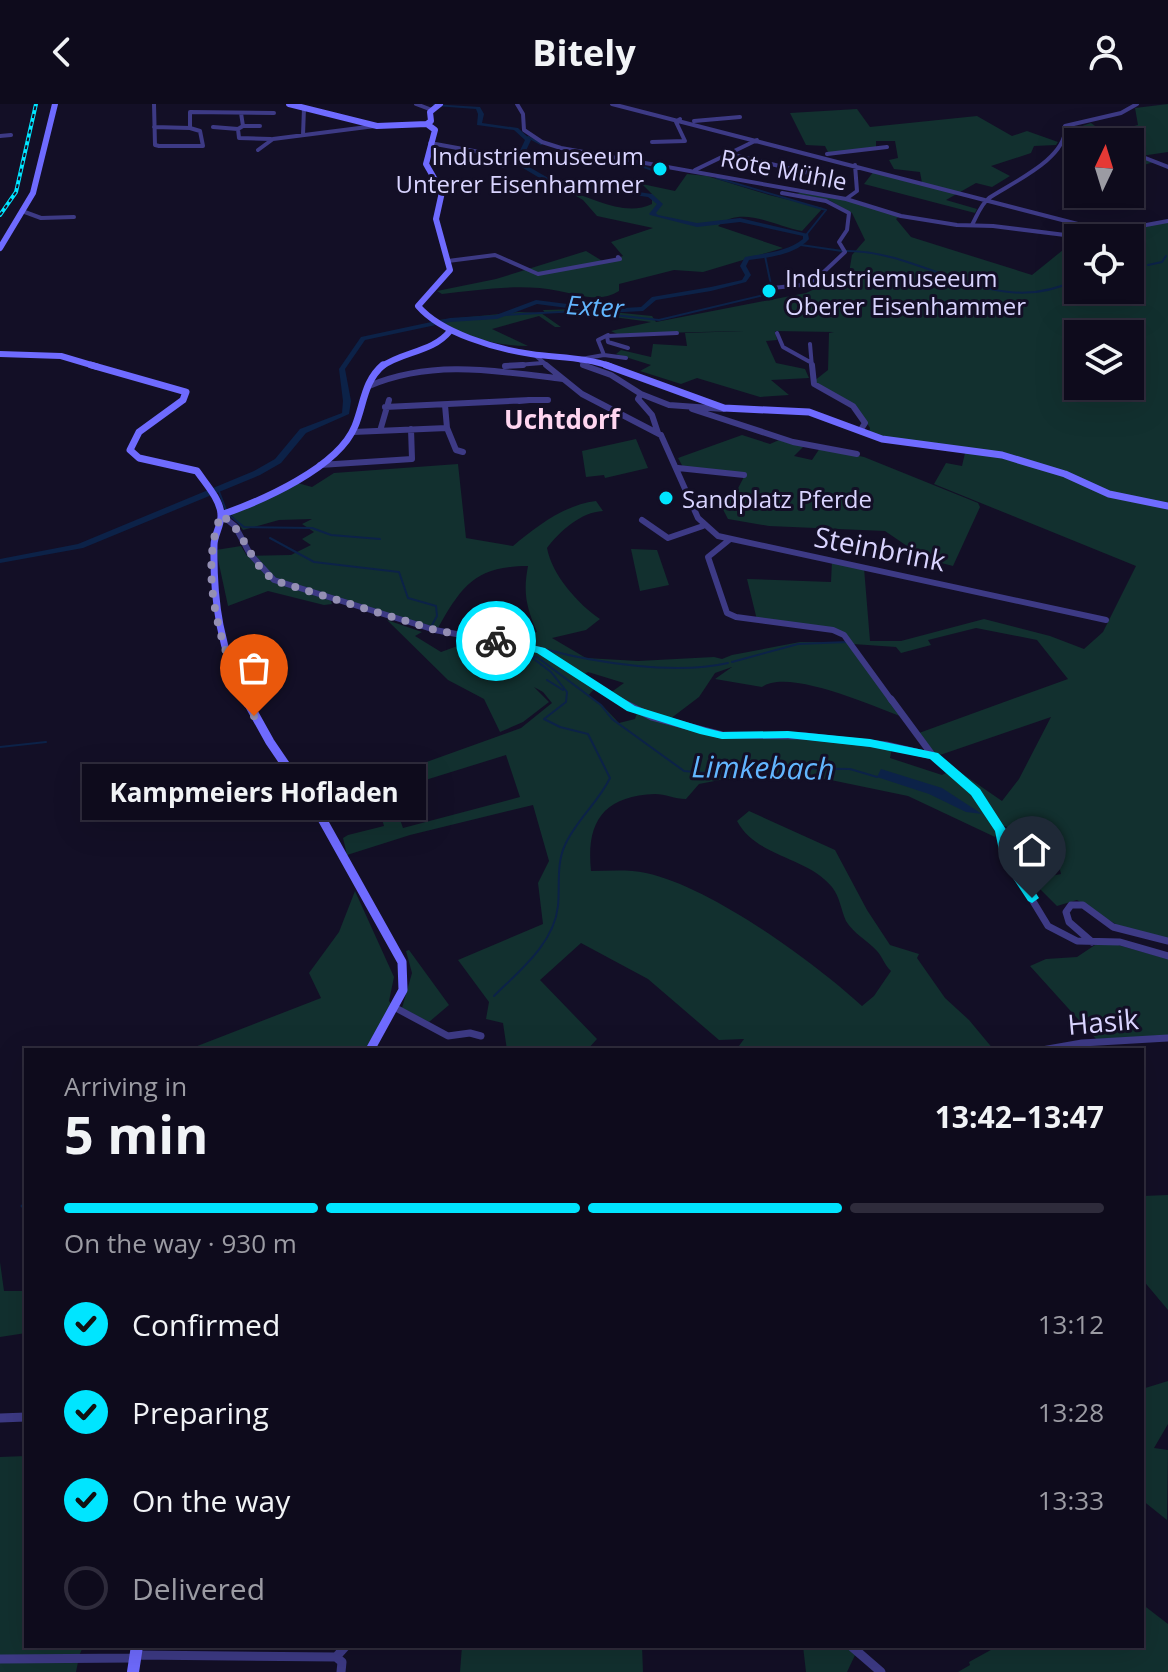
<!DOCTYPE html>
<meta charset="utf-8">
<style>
:root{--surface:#0e0b1c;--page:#171425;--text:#f1f3f6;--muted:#9b9ba3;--line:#2e2b3b;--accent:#00e5ff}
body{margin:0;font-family:"Open Sans",sans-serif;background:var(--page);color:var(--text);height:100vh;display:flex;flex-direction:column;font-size:30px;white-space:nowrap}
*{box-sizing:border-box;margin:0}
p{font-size:26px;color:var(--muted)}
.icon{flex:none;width:44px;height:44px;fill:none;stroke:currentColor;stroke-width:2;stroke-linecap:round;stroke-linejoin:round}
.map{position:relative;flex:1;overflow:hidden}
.side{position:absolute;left:24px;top:944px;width:1120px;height:600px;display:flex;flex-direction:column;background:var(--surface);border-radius:0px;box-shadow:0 8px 32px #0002,0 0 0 2px var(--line)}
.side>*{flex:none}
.needle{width:52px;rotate:4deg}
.buttons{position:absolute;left:1064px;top:24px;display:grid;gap:16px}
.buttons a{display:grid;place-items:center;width:80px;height:80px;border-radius:0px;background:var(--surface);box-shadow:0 8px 32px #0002,0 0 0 2px var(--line);font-size:40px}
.pin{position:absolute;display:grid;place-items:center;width:68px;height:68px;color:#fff;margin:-82px -34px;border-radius:50% 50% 50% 0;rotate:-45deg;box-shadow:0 0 8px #0007}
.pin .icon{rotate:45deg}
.courier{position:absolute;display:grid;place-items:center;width:80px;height:80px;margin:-40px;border:6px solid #00e5ff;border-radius:50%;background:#fff;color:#222;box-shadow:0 2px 10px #0007}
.bubble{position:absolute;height:56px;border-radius:0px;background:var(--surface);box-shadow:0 8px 32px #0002,0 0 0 2px var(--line);font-size:26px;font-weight:700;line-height:56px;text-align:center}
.overview em{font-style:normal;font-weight:700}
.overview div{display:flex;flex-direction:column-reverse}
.overview{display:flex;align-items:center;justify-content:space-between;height:136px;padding:0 40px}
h1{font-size:52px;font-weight:700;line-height:60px}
.bar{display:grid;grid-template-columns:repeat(4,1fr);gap:12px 8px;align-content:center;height:96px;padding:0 40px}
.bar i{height:10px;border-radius:6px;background:var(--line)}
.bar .selected{background:var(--accent)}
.bar p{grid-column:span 4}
ol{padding:0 40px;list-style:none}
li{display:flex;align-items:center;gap:24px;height:88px}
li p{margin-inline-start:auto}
li .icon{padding:8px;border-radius:50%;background:var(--accent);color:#111;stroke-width:4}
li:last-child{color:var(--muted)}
li i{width:44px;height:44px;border:4px solid var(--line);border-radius:50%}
header{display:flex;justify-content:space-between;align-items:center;height:104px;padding:0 40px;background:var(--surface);font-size:36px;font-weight:700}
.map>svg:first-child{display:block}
.green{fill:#12302f;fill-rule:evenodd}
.water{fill:#0c2248}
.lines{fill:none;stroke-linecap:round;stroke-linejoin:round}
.stream-far1{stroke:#0c2248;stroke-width:2}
.stream{stroke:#0c2248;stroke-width:3}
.river{fill:#0c2248;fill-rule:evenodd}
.street-far3{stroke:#3d3a85;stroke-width:4}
.street-far2{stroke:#3d3a85;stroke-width:6}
.street-far1{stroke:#3d3a85;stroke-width:7}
.street{stroke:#3d3a85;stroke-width:9}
.secondary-far3{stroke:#6f6bff;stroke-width:6}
.secondary-far2{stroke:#6f6bff;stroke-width:7}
.secondary-far1{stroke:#6f6bff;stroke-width:9}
.secondary{stroke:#6f6bff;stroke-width:12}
.rail-casing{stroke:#00e5ff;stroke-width:4}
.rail{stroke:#130f26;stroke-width:2;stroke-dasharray:4;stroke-linecap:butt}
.route{fill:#00e5ff}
.done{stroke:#948fb3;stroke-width:8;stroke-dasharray:0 14.4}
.poi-dot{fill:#00e5ff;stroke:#130f26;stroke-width:3}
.labels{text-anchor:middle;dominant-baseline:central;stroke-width:6;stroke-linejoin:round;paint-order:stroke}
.far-poi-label{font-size:24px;fill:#d9d4ff;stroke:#130f26;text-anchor:start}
.far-street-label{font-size:24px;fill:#d9d4ff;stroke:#130f26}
.far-water-label{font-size:26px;font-style:italic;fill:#62b6ff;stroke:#130f26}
.far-quarter-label{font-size:26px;font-weight:bold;fill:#ffd6f0;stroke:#130f26}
.street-label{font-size:28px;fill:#d9d4ff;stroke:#130f26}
.water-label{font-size:30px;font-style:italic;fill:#62b6ff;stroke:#130f26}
</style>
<header><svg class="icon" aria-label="back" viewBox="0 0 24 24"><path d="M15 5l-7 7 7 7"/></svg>Bitely<svg class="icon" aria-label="person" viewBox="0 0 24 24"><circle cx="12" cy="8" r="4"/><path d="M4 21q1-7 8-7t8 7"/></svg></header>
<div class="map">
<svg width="1168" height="1568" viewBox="0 0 1168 1568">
<rect width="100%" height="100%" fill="#130f26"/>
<path class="green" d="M1168 0V48L1141 52 1154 58 1130 65V38H1099L1082 22 1091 19 1114 36 1126 35V24L1138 21 1135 4Z
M857 5 870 23 977 12 1012 32 1027 27 1058 38 1056 41 1034 42 1031 49 991 62 1010 72 992 83 976 79 946 96 977 105 975 109 864 80 874 67 922 79 920 68 894 65 889 56 898 54 895 37H876V43L829 50 825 42 806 41 790 9Z
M687 70 707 72 769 91 823 104 802 127C774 122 742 101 718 122L783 144 703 168 674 166 619 180V187C600 199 580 191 559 187 521 179 480 186 442 190L437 187 496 175 586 147 604 158 623 152 611 138 653 124 597 112 583 96 566 86C593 94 625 113 652 100V90L642 80 675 87Z
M801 88 845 95 900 112 896 115 911 133 1032 171 1079 133 1168 118V835L1117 821 1077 796 1057 802 1031 776 1061 770C1053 729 1040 733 1004 722L995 733 908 692 826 675H725L699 680 686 695C675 695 665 690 655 690 603 692 586 718 591 767 609 767 628 765 646 769 711 783 813 857 862 902L874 892 891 867C884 860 883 854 877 847 868 837 853 829 846 817 841 806 840 793 832 783 807 752 757 754 737 717L749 707 835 746 867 806 890 841 919 850 917 854 945 894 969 916 994 946H736L744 935 719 936 648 875 581 839 540 876 597 935 587 946H507L503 919 486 915 489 898 458 856 543 820 538 779 549 757 533 701 410 731 347 751 343 734 348 731 384 722 376 695 367 697 357 683 521 624 552 599 543 588 534 583 549 598 523 618 500 628 484 595 448 576 387 516 422 528 415 532 441 548 474 536 483 537 488 551 485 532 537 528C526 503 523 488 528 462 476 462 462 481 438 524L330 494 332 500 324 501 268 487 228 502 216 446 241 442 247 452 291 451 311 441 302 435 314 428 302 420 312 415 279 416 243 426 231 410 294 378 312 383 334 369 458 360 466 434 513 442C537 422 564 401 596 397L603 407C581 408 560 427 547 444 552 471 578 500 600 515L586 526 552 534 586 554 638 557 714 553 722 555 732 551 800 538H848L905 614C874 603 789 564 762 583L715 575 732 563 715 569 699 593 670 615 647 609 610 589 624 579 588 568 580 573 595 584 588 592 602 601 619 619 635 615 637 609 709 630 764 632 892 644 890 654 942 671 946 669 935 657 941 655 1002 697 1019 675 1051 613 940 651H936L919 629 1068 575 1037 536 976 524 928 536 931 541 901 549 896 543 853 540 844 530 757 516 747 475 831 478 832 457 864 464 870 537H901L984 515 1050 532 1084 545 1103 528 1136 462 934 380 946 359 962 362 965 349 895 337 869 329 870 324 863 313 814 277 828 266 829 229 834 228 775 227 777 236 766 237 776 259 805 265 809 274 771 276 789 291 760 293 697 274 681 280 640 267 651 261 616 250 621 246 651 253 653 240 687 242 685 229 744 227 617 230 611 227 651 218 575 208 545 209 543 206 582 205 652 212 656 218 806 189 849 169 852 151 865 136 852 109 829 96 797 90ZM1078 134H1130V186H1078ZM1078 230H1130V282H1078ZM506 651 520 693 403 724 390 687Z
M519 208 541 209 561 223H555L539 212 492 225 528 242C496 242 465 233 438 216Z
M742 331 770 340 779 336 804 342 794 352 812 356 820 344 864 353 978 399 980 403 953 462 926 455 885 427 769 422 728 415 717 394 735 390 746 369 683 363 678 354Z
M636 335 648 364 605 374 604 371 586 373 582 347Z
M631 445 657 446 669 481 640 487Z
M355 787 394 873 389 897 392 901 366 946H187L321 894 309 869 339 828Z
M1098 839 1118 841 1168 855V932L1096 935 1030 862 1046 855 1077 853Z
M409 846 449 901 429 918 402 904 412 869 406 847Z
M1168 1091V1206L1142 1175V1092Z
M0 1158 4 1187H26V1229L0 1233Z
M1168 1277V1320L1154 1344 1168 1346 1167 1416 1142 1396V1285Z
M26 1352V1542H88L87 1546 82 1545 79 1552H0V1353Z
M1142 1500 1168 1520V1568H958L970 1561 969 1558 998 1542H1142Z
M462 1542H642L643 1568H460Z
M803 1542H846L856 1549 847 1568H806Z
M78 1558 76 1568H0V1559Z"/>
<path class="water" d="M881 665 942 684 982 710 966 708 929 690 877 673Z"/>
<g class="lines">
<path class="stream-far1" d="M528 33 541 40
M575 48 596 52
M630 58 655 67
M717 74 826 106 806 131
M801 141 842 147
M846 147C926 146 995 217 1075 176L1070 168
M765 152 771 181
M1148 161 1162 158 1166 152
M1130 163 1134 162
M1068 167 1078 164
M504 211 578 207 659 216 772 189V185
M218 385 226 406
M229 411 244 423 312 424 331 431 380 435
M270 434 314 458 399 468 408 494 436 502 437 512 431 523
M497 535 530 541
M502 542 513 550 537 553 601 601 612 615 684 667 717 670 766 664 850 665 877 673
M544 545C596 559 676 571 728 559
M732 558 798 540 847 538
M547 576 563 586
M0 643 46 638
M494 892C519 867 554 840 558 802 560 782 556 760 565 741 576 716 598 699 610 674L588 630 560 623 544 615 566 598 567 588 551 568 530 552"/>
<path class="stream" d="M22 1102 26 1100"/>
<path class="river" d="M432 0 480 3 484 10 482 19 518 24 531 36 523 53 524 60 550 75 652 90 663 100 656 109 658 111 697 119 740 114 808 130 809 135C795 151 770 153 749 156L746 162 751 171 746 178 711 187 656 196 643 207 606 209 537 200 497 215 450 218 365 236 345 265 351 297 349 310 306 329 281 359 260 371 83 444 0 459V455L78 440 254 367 275 355 300 325 342 309 343 297 339 265 361 233 450 214 496 211 536 196 606 205 641 203 652 193 711 183 742 176 745 171 740 162 745 153C765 149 787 148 803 135V132L740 118 697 123 650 111 649 110 657 100 648 93 548 79 518 61 517 53 525 36 514 26 477 21 478 10 476 5 435 2Z"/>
<path class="street-far3" d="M154 0 155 41 159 42H203L200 27 190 24V8L274 9
M416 0 432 6
M517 0 523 10 524 26 542 38 561 44 846 95 901 112 957 121 993 122 1081 133 1168 117
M612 0 1105 127
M241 9 243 22 238 25 239 34 271 35
M694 17 740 13
M243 22H260
M154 23 190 24
M213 23 238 25
M1067 26 1103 38
M303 31 304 4
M0 32 11 31
M652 38 685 37 676 18 680 15
M430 39 496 51 503 62
M258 46 273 35 375 22
M1130 48 1168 63
M729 50 826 73
M827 50 887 43
M695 66 757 36
M846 95 857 87 855 61
M22 107 41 114 74 113
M972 121C977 112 981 100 989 94 1011 79 1069 54 1065 22L1121 9 1137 0
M448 157 495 151 538 170 620 155 618 153
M763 185 811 180 845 148 839 138 847 126 849 109 826 97 782 89
M777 229 783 243 810 258
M607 232 677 229
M607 232 608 238 628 244
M810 240 812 263
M604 251 626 254
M536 252 549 263
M579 255 587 263
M581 255 604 251 598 236 608 231
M505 262 542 259"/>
<path class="street-far2" d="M546 261 582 290 661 331 698 414 718 432 1106 516
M583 261 611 271 641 290 669 301 724 305
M812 261 814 280 853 302 865 319 860 327
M505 262 523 261
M369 282C433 255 497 267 563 275
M641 290 638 295 652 311 658 329
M530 296H548
M445 301 447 324 456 346 463 348
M385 303 530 296 519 297
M692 305 793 338 857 350
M380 327 389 296
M353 328 447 324
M320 361 412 355 411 325
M678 364 744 371
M221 411 235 422 250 450 274 476 435 526 541 546 619 597
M642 416 668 434 703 422
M729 436 708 453 727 509 736 513 833 526 844 531 892 597"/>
<path class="street-far1" d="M616 595 652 613 722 631 805 632 886 641 933 652
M891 595 933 652 976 688 1001 727 1008 756 1048 822 1077 837 1120 838 1168 852
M1092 838 1069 818 1066 808 1071 801H1083L1113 823 1168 837
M394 903 448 932 470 929 481 932
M1042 946 1082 939 1168 934"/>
<path class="street" d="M0 1314 26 1313
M851 1542 881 1568
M136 1551 336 1553 342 1558 341 1568
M336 1553 345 1543
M0 1555 135 1554"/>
<path class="secondary-far3" d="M289 0 377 22 427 20
M427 20 435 26 426 60 442 88 436 115 450 166 418 202C441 229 496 245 531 250 557 254 587 253 612 263
M427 20 431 17 430 8 440 0
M0 144 33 89 55 0
M0 250 61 252 98 263
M381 263C403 247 432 249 450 227"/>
<path class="secondary-far2" d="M91 261 186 288 183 296 139 328 130 346 139 354 197 367C205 379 220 395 221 410 222 420 214 431 214 441 213 496 220 548 247 597
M606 261 724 304 809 308 882 335 1002 351 1065 370 1109 390 1168 402
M221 411C261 397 338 364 355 322 364 300 364 277 383 261"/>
<path class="secondary-far1" d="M246 595 270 638 321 713 402 858 403 886 370 946"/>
<path class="secondary" d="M133 1568 137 1542"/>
<defs>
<path id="rail" d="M0 111 16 88 36 0"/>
</defs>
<use href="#rail" class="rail-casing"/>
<use href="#rail" class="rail"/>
</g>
<path class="route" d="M496 533 545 544 635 602 706 624 722 628 788 627 870 635 938 649 980 685 1007 727 1014 755 1039 794 1032 799 1028 797 1001 756 995 727 971 691 930 655 870 643 788 634 722 635 700 630 627 607 537 549 492 539 491 537Z"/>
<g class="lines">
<path class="done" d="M254 612C224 557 196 473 221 411 246 426 249 462 276 477L435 526 496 537"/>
</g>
<g class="poi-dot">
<circle cx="660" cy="65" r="8"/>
<circle cx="769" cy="187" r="8"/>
<circle cx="666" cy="394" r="8"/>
</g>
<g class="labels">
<g class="far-poi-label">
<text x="644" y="51" text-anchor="end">Industriemuseeum<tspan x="644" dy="28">Unterer Eisenhammer</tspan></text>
<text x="785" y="173">Industriemuseeum<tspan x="785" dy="28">Oberer Eisenhammer</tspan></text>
<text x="682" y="394">Sandplatz Pferde</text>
</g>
<g class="far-street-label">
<text transform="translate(784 65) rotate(11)">Rote Mühle</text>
</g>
<g class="far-water-label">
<text transform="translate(595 202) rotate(4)">Exter</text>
</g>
<g class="far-quarter-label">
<text x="562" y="315">Uchtdorf</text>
</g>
<g class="street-label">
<text transform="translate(880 444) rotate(11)">Steinbrink</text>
<text transform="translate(1103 917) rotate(-5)">Hasik</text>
</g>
<g class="water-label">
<text transform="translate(763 663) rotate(1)">Limkebach</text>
</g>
</g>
</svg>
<div class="buttons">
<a><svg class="needle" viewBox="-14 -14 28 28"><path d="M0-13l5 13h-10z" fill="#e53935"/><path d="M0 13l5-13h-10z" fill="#9b9ba3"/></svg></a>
<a><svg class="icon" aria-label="locate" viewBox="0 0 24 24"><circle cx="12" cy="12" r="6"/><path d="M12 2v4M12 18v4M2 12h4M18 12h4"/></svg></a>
<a><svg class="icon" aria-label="layers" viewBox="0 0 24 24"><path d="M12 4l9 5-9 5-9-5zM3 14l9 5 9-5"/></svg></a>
</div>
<div class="pin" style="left:254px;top:612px;background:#ea580c"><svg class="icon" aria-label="bag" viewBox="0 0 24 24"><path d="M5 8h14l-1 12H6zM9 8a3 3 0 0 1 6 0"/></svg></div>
<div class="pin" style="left:1032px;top:794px;background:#1f2937"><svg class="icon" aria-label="home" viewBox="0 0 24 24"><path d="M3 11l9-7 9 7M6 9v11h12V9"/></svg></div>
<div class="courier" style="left:496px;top:537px"><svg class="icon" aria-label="bike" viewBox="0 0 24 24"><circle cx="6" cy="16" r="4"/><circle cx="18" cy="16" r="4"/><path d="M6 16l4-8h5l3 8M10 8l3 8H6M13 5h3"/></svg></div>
<div class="bubble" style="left:82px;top:660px;width:344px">Kampmeiers Hofladen</div>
<section class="side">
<div class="overview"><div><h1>5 min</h1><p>Arriving in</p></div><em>13:42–13:47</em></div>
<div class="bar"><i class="selected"></i><i class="selected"></i><i class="selected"></i><i></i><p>On the way · 930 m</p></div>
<ol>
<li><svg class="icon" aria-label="check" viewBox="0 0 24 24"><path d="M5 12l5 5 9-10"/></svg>Confirmed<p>13:12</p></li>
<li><svg class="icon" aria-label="check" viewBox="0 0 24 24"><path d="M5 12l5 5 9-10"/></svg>Preparing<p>13:28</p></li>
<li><svg class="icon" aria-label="check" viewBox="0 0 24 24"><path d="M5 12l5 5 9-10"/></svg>On the way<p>13:33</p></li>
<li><i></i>Delivered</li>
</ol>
</section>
</div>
